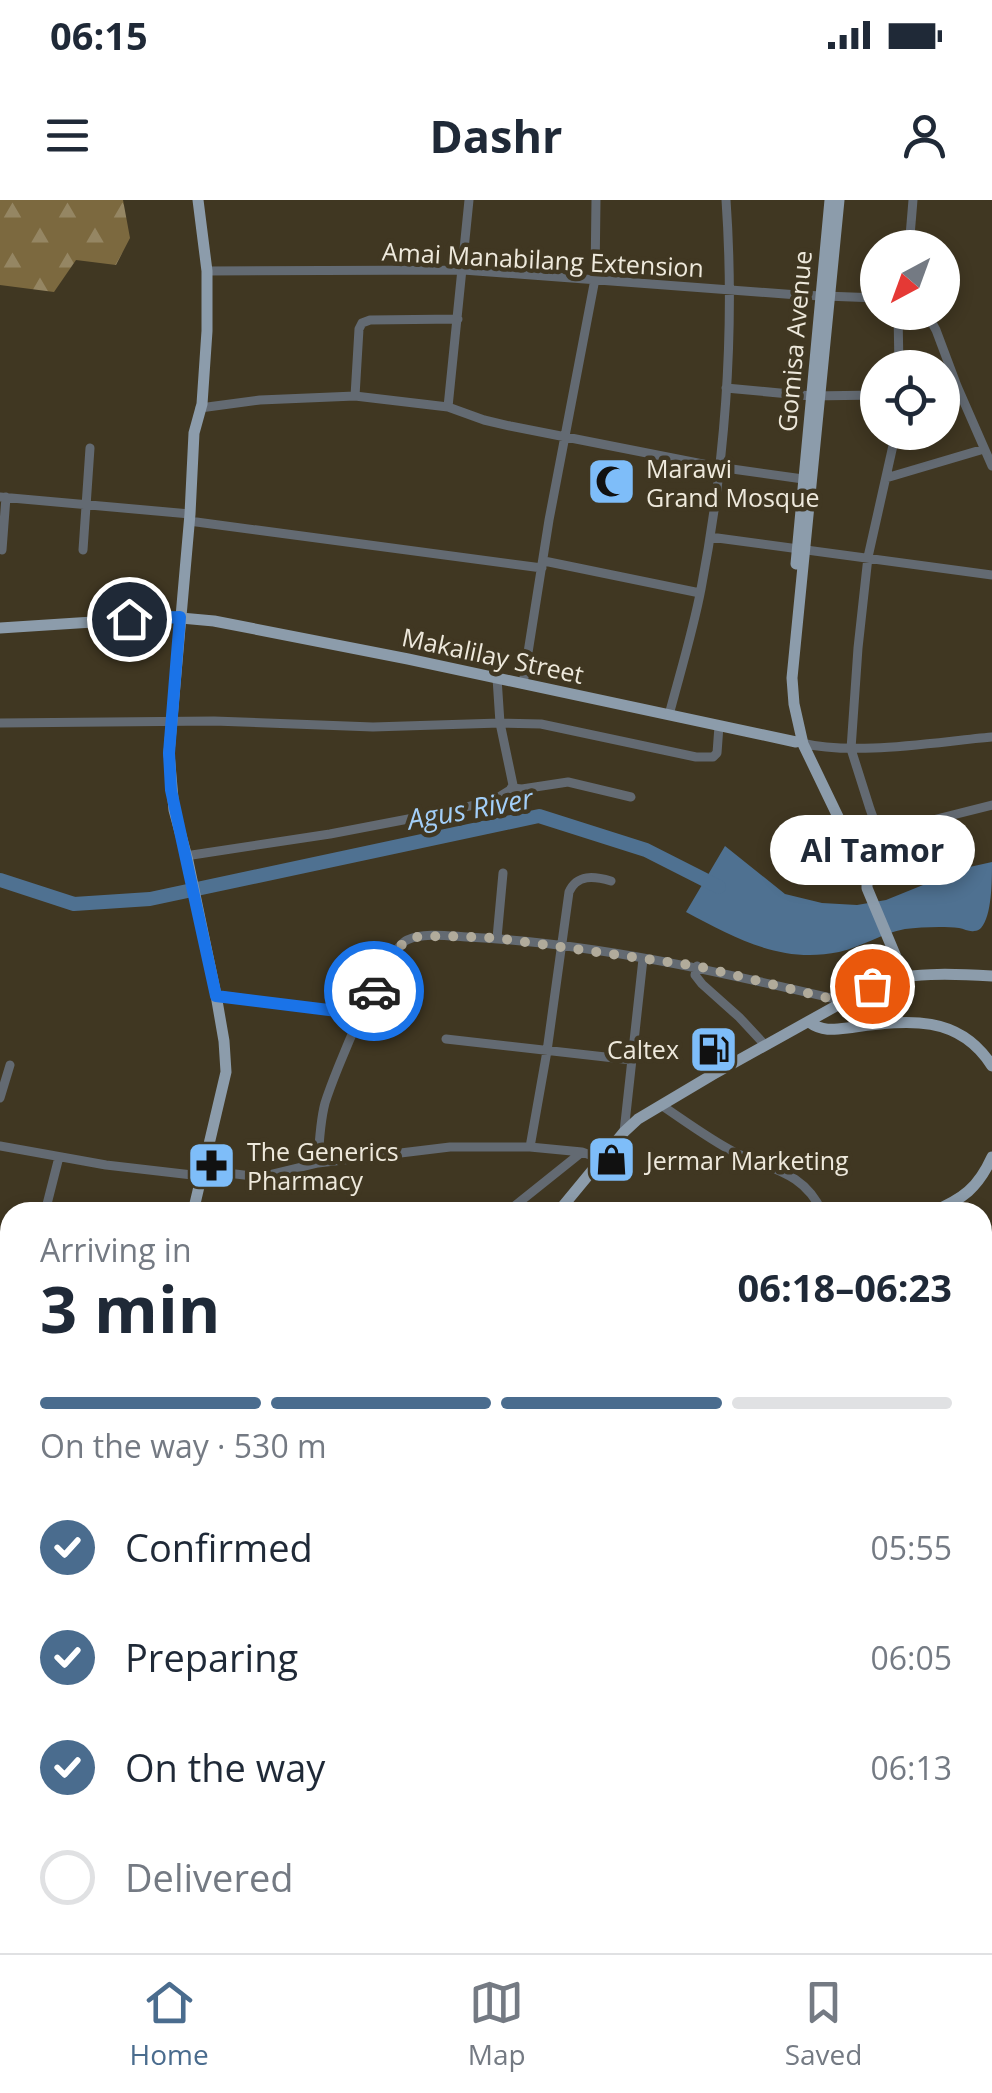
<!DOCTYPE html>
<meta charset="utf-8">
<style>
:root{--surface:#fff;--page:#f6f6f7;--text:#1f2937;--muted:#747a83;--line:#e0e1e3;--accent:#4a6c8e}
body{margin:0;font-family:"Open Sans",sans-serif;background:var(--page);color:var(--text);height:100vh;display:flex;flex-direction:column;font-size:38px;white-space:nowrap}
*{box-sizing:border-box;margin:0}
p{font-size:32px;color:var(--muted)}
.icon{flex:none;width:55px;height:55px;fill:none;stroke:currentColor;stroke-width:2;stroke-linecap:round;stroke-linejoin:round}
.map{position:relative;flex:1;overflow:hidden}
.side{position:absolute;left:0px;top:1002px;width:992px;height:752px;display:flex;flex-direction:column;background:var(--surface);border-radius:30px 30px 0 0;box-shadow:0 5px 15px #0003}
.side>*{flex:none}
.needle{width:65px;rotate:221deg}
.buttons{position:absolute;left:860px;top:30px;display:grid;gap:20px}
.buttons a{display:grid;place-items:center;width:100px;height:100px;border-radius:50%;background:var(--surface);box-shadow:0 5px 15px #0003;font-size:50px}
.pin{position:absolute;display:grid;place-items:center;width:85px;height:85px;color:#fff;margin:-42px;border:5px solid #fff;border-radius:50%;box-shadow:0 2px 10px #0007}
.courier{position:absolute;display:grid;place-items:center;width:100px;height:100px;margin:-50px;border:8px solid #1a73e8;border-radius:50%;background:#fff;color:#222;box-shadow:0 2px 12px #0007}
.bubble{position:absolute;height:70px;border-radius:35px;background:var(--surface);box-shadow:0 5px 15px #0003;font-size:32px;font-weight:700;line-height:70px;text-align:center}
.headline em{font-style:normal;font-weight:700}
.headline div{display:flex;flex-direction:column-reverse}
.headline{display:flex;align-items:center;justify-content:space-between;height:170px;padding:0 40px}
h1{font-size:65px;font-weight:700;line-height:75px}
.bar{display:grid;grid-template-columns:repeat(4,1fr);gap:15px 10px;align-content:center;height:120px;padding:0 40px}
.bar i{height:12px;border-radius:8px;background:var(--line)}
.bar .current{background:var(--accent)}
.bar p{grid-column:span 4}
ol{padding:0 40px;list-style:none}
li{display:flex;align-items:center;gap:30px;height:110px}
li p{margin-inline-start:auto}
li .icon{padding:10px;border-radius:50%;background:var(--accent);color:#fff;stroke-width:4}
li:last-child{color:var(--muted)}
li i{width:55px;height:55px;border:5px solid var(--line);border-radius:50%}
.status{display:flex;justify-content:space-between;align-items:center;height:70px;padding:0 50px;background:var(--surface);direction:ltr}
.status svg{height:28px;fill:currentColor}
header{display:flex;justify-content:space-between;align-items:center;height:130px;padding:0 40px;background:var(--surface);font-size:45px;font-weight:700}
.dock{display:flex;justify-content:space-around;align-items:center;height:140px;border-top:2px solid var(--line);background:var(--surface);font-size:28px;color:var(--muted)}
.dock a{display:grid;justify-items:center;gap:5px}
.dock .current{color:var(--accent)}
.map>svg:first-child{display:block}
.grass{fill:url(#grass-tufts)}
.forest{fill:url(#forest-firs)}
.water{fill:#4f7191}
.lines{fill:none;stroke-linecap:round;stroke-linejoin:round}
.river{stroke:#4f7191;stroke-width:14}
.minor{stroke:#636a72;stroke-width:9}
.major{stroke:#8c9cab;stroke-width:11}
.highway{stroke:#9bafc2;stroke-width:12}
.done{stroke:#b1ab9b;stroke-width:10;stroke-dasharray:0 18}
.route{stroke:#1a73e8;stroke-width:12}
.labels{text-anchor:middle;dominant-baseline:central;stroke-width:9;stroke-linejoin:round;paint-order:stroke}
.street-label{font-size:25px;fill:#eee9dc;stroke:#403722}
.poi-label{font-size:25px;fill:#eee9dc;stroke:#403722;text-anchor:start}
.water-label{font-size:28px;font-style:italic;fill:#a3cff9;stroke:#403722}
</style>
<div class="status"><b>06:15</b><svg viewBox="0 0 49 12"><path d="M0 12V9h3v3zM5 12V6h3v6zM10 12V3h3v9zM15 12V0h3v12zM26 1h20v11H26zM47 4h2v5h-2z"/></svg></div>
<header><svg class="icon" aria-label="menu" viewBox="0 0 24 24"><path d="M4 6h16M4 12h16M4 18h16"/></svg>Dashr<svg class="icon" aria-label="person" viewBox="0 0 24 24"><circle cx="12" cy="8" r="4"/><path d="M4 21q1-7 8-7t8 7"/></svg></header>
<div class="map">
<svg width="992" height="1753" viewBox="0 0 992 1753">
<defs>
<pattern id="grass-tufts" width="24" height="20" patternUnits="userSpaceOnUse" patternTransform="scale(2.5)"><rect width="24" height="20" fill="#584929"/><path d="M3 7l-1-3M5 7V3M7 7l1-3M15 17l-1-3M17 17v-4M19 17l1-3" fill="none" stroke="#706347"/></pattern>
<pattern id="forest-firs" width="22" height="20" patternUnits="userSpaceOnUse" patternTransform="scale(2.5)"><rect width="22" height="20" fill="#7c693f"/><path d="M5 1l3.5 6h-7zM16 11l3.5 6h-7z" fill="#958663"/></pattern>
</defs>
<rect width="100%" height="100%" fill="#403722"/>
<path class="grass" d="M989 1087 992 1093V1396H983L982 1089Z"/>
<path class="forest" d="M0 0H123L130 38 116 65 76 60 54 92 0 85Z"/>
<path class="water" d="M725 646 785 694 822 703 857 705 886 700 965 668 992 662C992 681 992 716 981 728 979 730 977 731 974 731 970 732 964 729 959 728 944 726 921 727 905 729 882 733 862 747 839 752 781 764 735 738 686 712Z"/>
<g class="lines">
<path class="river" d="M0 680 74 704 150 699 539 616 646 650 719 687"/>
<path class="minor" d="M909 48 913 0
M207 71 463 70 798 95 878 98
M898 112 899 168
M926 112 936 130 957 186 992 266
M726 188 811 196 878 195
M355 196 359 129 362 123 370 120 458 119
M448 207 469 0
M200 208 260 200 355 196 448 207 484 220 510 226 718 267 803 279
M896 232 868 357 858 448 851 549 870 609 874 620 885 629 905 627 992 605
M886 278 984 249
M0 297 190 314
M189 321 542 368
M710 337 992 375
M2 350 6 297
M83 350 90 248
M544 361 700 393
M523 484 549 320 595 79 596 0
M669 515C680 473 693 431 701 389 725 263 735 128 726 0
M0 523 214 521 373 527 500 523 497 478
M801 543C856 556 934 542 992 537
M512 588 522 589 568 582 631 597
M192 655 330 634 450 611 494 600 510 590 513 585 500 523 541 524 696 557H713L717 553 719 526
M497 738 503 673
M697 766 695 775 702 784 739 817 765 845
M216 795 361 814
M446 839 632 860
M0 898 10 865
M661 905C685 921 709 939 734 952 769 969 804 971 822 1012
M624 932 643 759
M0 946 106 965 201 976
M530 947 547 851 569 692C577 674 594 676 611 681
M318 963C319 943 320 922 325 903 334 874 384 751 407 740 423 732 450 736 467 737 595 743 720 772 844 801
M203 970 260 977 318 963 450 947H530L582 952 601 959
M45 1012 59 957
M507 1012 582 952
M0 1484 10 1485
M982 1649 992 1643
M0 1659 10 1661
M788 1745 793 1753
M224 1746V1745
M837 1753 848 1745"/>
<path class="major" d="M839 0 792 478 794 504 803 544 867 677V688L904 776
M796 364 830 0
M0 428 170 417 214 421 408 459 796 542
M809 822C824 833 837 829 855 827 908 820 959 814 992 866
M193 1012 226 872 224 841 216 795 188 661 174 610 169 553 190 314 194 233 202 204 207 131V71L198 0
M558 1012 624 932 638 919 712 875 872 786C902 771 958 774 992 776
M932 1012C963 999 978 988 992 957
M430 1745 433 1753
M27 1753 29 1745"/>
<path class="highway" d="M982 1434 992 1433
M439 1753 442 1745"/>
</g>
<g class="lines">
<path class="done" d="M374 791 391 758 404 742 416 737 444 736 497 738 697 766 844 802 872 786"/>
<path class="route" d="M129 419 180 417 169 553 171 590 216 796 361 814 374 791"/>
</g>
<defs>
<symbol id="mosque-square" viewBox="-11 -11 22 22"><rect x="-9" y="-9" width="18" height="18" rx="4" fill="#7ebdf9" stroke="#403722"/><path d="M3.5-4.9A6 6 0 1 0 3.5 4.9A5 5 0 1 1 3.5-4.9Z" fill="#111"/></symbol>
<symbol id="fuel-square" viewBox="-11 -11 22 22"><rect x="-9" y="-9" width="18" height="18" rx="4" fill="#7ebdf9" stroke="#403722"/><path d="M-5.5-6h7V0h2V4h1.3V-2.5L3-4.5l.8-.8L6-3V5H2.5V1h-1V6h-7ZM-4.2-4.7v3.2H.2V-4.7Z" fill="#111"/></symbol>
<symbol id="shop-square" viewBox="-11 -11 22 22"><rect x="-9" y="-9" width="18" height="18" rx="4" fill="#7ebdf9" stroke="#403722"/><path d="M-5-2.5h2.3a2.7 3.5 0 0 1 5.4 0H5L5.5 6h-11ZM-1.5-2.5h3a1.5 2.3 0 0 0-3 0Z" fill="#111"/></symbol>
<symbol id="pharmacy-square" viewBox="-11 -11 22 22"><rect x="-9" y="-9" width="18" height="18" rx="4" fill="#7ebdf9" stroke="#403722"/><path d="M-2-6h4v4h4v4h-4v4h-4v-4h-4v-4h4Z" fill="#111"/></symbol>
</defs>
<g fill-rule="evenodd">
<use href="#mosque-square" x="584" y="254" width="55" height="55"/>
<use href="#fuel-square" x="686" y="822" width="55" height="55"/>
<use href="#shop-square" x="584" y="932" width="55" height="55"/>
<use href="#pharmacy-square" x="184" y="938" width="55" height="55"/>
</g>
<g class="labels">
<g class="street-label">
<text transform="translate(543 59) rotate(3)">Amai Manabilang Extension</text>
<text transform="translate(794 141) rotate(-85)">Gomisa Avenue</text>
<text transform="translate(493 455) rotate(12)">Makalilay Street</text>
</g>
<g class="poi-label">
<text x="646" y="268">Marawi<tspan x="646" dy="29">Grand Mosque</tspan></text>
<text x="679" y="849" text-anchor="end">Caltex</text>
<text x="247" y="951">The Generics<tspan x="247" dy="29">Pharmacy</tspan></text>
<text x="646" y="960">Jermar Marketing</text>
</g>
<g class="water-label">
<text transform="translate(470 608) rotate(-10)">Agus River</text>
</g>
</g>
</svg>
<div class="buttons">
<a><svg class="needle" viewBox="-14 -14 28 28"><path d="M0-13l5 13h-10z" fill="#e53935"/><path d="M0 13l5-13h-10z" fill="#747a83"/></svg></a>
<a><svg class="icon" aria-label="locate" viewBox="0 0 24 24"><circle cx="12" cy="12" r="6"/><path d="M12 2v4M12 18v4M2 12h4M18 12h4"/></svg></a>
</div>
<div class="pin" style="left:872px;top:786px;background:#ea580c"><svg class="icon" aria-label="bag" viewBox="0 0 24 24"><path d="M5 8h14l-1 12H6zM9 8a3 3 0 0 1 6 0"/></svg></div>
<div class="pin" style="left:129px;top:419px;background:#1f2937"><svg class="icon" aria-label="home" viewBox="0 0 24 24"><path d="M3 11l9-7 9 7M6 9v11h12V9"/></svg></div>
<div class="courier" style="left:374px;top:791px"><svg class="icon" aria-label="car" viewBox="0 0 24 24"><path d="M5 17H2v-5l4-1 3-4h7l3 4 3 1v5h-3M9 17h6M6 11h13"/><circle cx="7" cy="17" r="2"/><circle cx="17" cy="17" r="2"/></svg></div>
<div class="bubble" style="left:770px;top:615px;width:205px">Al Tamor</div>
<section class="side">
<div class="headline"><div><h1>3 min</h1><p>Arriving in</p></div><em>06:18–06:23</em></div>
<div class="bar"><i class="current"></i><i class="current"></i><i class="current"></i><i></i><p>On the way · 530 m</p></div>
<ol>
<li><svg class="icon" aria-label="check" viewBox="0 0 24 24"><path d="M5 12l5 5 9-10"/></svg>Confirmed<p>05:55</p></li>
<li><svg class="icon" aria-label="check" viewBox="0 0 24 24"><path d="M5 12l5 5 9-10"/></svg>Preparing<p>06:05</p></li>
<li><svg class="icon" aria-label="check" viewBox="0 0 24 24"><path d="M5 12l5 5 9-10"/></svg>On the way<p>06:13</p></li>
<li><i></i>Delivered</li>
</ol>
</section>
</div>
<nav class="dock">
<a class="current"><svg class="icon" aria-label="home" viewBox="0 0 24 24"><path d="M3 11l9-7 9 7M6 9v11h12V9"/></svg>Home</a>
<a><svg class="icon" aria-label="map" viewBox="0 0 24 24"><path d="M3 6l6-2 6 2 6-2v14l-6 2-6-2-6 2zM9 4v14M15 6v14"/></svg>Map</a>
<a><svg class="icon" aria-label="saved" viewBox="0 0 24 24"><path d="M7 4h10v16l-5-4-5 4z"/></svg>Saved</a>
</nav>
